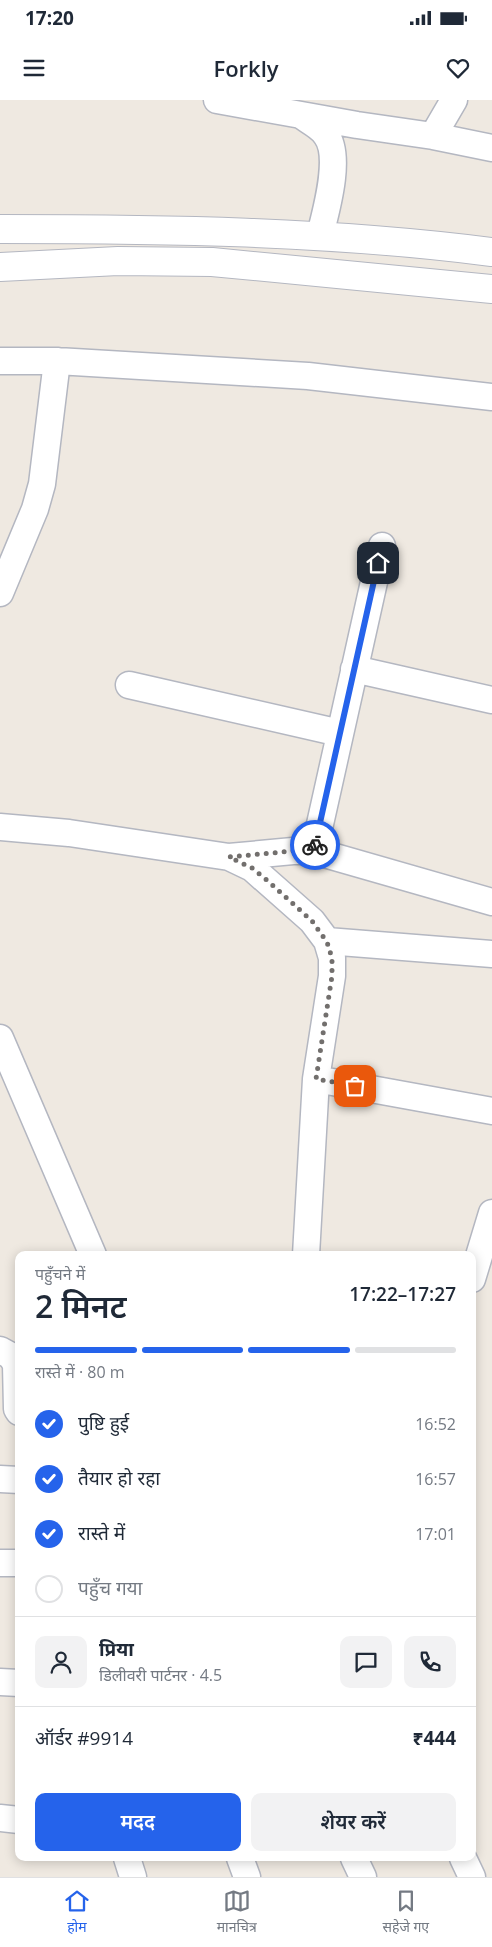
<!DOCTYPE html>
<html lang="hi">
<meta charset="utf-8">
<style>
:root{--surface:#fff;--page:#f2f2f3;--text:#1f2937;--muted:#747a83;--line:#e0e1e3;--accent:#2563eb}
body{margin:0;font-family:"Open Sans","Noto Sans Devanagari",sans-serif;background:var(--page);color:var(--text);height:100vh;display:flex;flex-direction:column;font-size:19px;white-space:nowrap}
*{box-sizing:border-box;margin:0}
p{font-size:16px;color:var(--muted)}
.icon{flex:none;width:28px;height:28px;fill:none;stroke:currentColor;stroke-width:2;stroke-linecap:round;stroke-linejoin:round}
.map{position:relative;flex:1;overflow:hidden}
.side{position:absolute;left:15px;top:1151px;width:461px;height:610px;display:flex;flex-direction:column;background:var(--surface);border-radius:10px;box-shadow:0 2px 12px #0003}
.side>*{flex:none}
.pin{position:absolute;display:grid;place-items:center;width:42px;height:42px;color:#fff;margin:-21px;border-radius:10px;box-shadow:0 2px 8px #0006}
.courier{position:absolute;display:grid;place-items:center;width:50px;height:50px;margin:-25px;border:4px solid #2563eb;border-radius:50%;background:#fff;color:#222;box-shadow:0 1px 6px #0007}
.head em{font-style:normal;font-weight:600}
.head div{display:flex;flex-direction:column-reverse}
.head{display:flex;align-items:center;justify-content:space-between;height:85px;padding:0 20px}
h1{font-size:32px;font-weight:600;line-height:38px}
.bar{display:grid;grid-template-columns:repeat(4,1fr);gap:8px 5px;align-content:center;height:60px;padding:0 20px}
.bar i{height:6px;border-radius:4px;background:var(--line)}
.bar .on{background:var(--accent)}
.bar p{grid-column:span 4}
.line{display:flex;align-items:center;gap:12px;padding:0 20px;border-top:1px solid var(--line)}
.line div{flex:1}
.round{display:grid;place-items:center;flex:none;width:52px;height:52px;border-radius:10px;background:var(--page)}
ol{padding:0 20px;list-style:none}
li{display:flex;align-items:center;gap:15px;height:55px}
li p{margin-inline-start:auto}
li .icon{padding:5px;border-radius:50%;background:var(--accent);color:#fff;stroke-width:4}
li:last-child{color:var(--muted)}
li i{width:28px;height:28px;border:2px solid var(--line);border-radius:50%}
.cta{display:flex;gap:10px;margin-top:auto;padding:10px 20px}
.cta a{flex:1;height:58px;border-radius:10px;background:var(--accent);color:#fff;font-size:20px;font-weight:600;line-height:58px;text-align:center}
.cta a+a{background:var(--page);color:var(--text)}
.status{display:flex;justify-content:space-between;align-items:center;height:35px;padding:0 25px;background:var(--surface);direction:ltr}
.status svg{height:14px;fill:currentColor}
header{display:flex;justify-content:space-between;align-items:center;height:65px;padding:0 20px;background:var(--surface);font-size:22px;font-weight:600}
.menu{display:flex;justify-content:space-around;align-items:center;height:70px;border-top:1px solid var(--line);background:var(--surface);font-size:14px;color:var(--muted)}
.menu a{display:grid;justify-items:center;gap:2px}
.menu .on{color:var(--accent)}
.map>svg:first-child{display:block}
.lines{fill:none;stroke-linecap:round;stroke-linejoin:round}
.street-casing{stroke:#b4b7c1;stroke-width:29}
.secondary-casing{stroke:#b4b7c1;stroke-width:30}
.street{stroke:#fff;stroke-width:26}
.secondary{stroke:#fff;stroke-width:28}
.done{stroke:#726f6d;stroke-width:5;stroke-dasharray:0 9}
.route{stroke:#2563eb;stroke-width:6}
</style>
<div class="status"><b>17:20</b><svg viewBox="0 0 49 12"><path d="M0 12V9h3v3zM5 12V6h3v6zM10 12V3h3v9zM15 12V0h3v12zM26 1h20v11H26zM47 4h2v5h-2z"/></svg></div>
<header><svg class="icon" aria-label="menu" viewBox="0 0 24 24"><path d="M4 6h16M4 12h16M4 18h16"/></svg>Forkly<svg class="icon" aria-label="heart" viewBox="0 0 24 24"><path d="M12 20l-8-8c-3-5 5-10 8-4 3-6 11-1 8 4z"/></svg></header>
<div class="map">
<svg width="492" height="1777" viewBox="0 0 492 1777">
<rect width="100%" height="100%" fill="#efe9e1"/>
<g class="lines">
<defs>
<path id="street" d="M217 0 357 25 433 36 492 48
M302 16C309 21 321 27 326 35 342 56 326 111 320 135
M433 36 454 0
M0 261H57L308 276 492 297
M0 493 35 409 42 384 57 261
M354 569 492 600
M129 585 340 633
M0 727 69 733 229 757 252 768 312 821 327 841 332 858V876L316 979 306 1155
M314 751 382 446
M229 757 293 751H314L492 802
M327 841 492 854
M0 938 93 1155
M316 979 492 1011
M472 1179 492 1113
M0 1250 11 1256 16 1264 17 1309 19 1312
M0 1379 19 1380
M0 1463H19
M0 1582 19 1583
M0 1718 19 1720
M127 1758 133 1777
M240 1758 247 1777
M354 1758 363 1777
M463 1758 472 1777"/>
<path id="secondary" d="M0 129C164 129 329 131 492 152
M0 167 118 161 212 162 492 189"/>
</defs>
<use href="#street" class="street-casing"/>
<use href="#secondary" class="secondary-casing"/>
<use href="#street" class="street"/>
<use href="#secondary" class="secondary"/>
</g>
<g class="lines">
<path class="done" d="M315 745 314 751H293L229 757 252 768 268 781 312 821 327 842 332 858V876L316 979 355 986"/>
<path class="route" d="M315 745 378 463"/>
</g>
</svg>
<div class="pin" style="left:355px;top:986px;background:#ea580c"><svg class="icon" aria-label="bag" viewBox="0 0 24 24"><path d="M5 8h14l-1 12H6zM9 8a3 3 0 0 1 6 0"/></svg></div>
<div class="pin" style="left:378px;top:463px;background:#1f2937"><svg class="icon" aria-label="home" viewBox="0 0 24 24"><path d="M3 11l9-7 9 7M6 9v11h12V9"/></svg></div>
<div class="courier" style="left:315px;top:745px"><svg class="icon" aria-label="bike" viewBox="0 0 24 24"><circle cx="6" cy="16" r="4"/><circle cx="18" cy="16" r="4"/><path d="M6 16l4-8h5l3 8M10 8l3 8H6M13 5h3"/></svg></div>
<section class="side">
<div class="head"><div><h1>2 मिनट</h1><p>पहुँचने में</p></div><em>17:22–17:27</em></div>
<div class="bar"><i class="on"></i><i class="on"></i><i class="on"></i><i></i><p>रास्ते में · 80 m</p></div>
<ol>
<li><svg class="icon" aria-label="check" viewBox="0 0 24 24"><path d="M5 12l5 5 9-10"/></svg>पुष्टि हुई<p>16:52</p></li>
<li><svg class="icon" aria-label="check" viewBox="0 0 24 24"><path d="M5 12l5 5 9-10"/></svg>तैयार हो रहा<p>16:57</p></li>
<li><svg class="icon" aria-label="check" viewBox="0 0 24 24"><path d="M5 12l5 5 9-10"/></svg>रास्ते में<p>17:01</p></li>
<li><i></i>पहुँच गया</li>
</ol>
<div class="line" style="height:90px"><a class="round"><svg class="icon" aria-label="person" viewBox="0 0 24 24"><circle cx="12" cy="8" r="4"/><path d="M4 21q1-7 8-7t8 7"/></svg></a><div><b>प्रिया</b><p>डिलीवरी पार्टनर · 4.5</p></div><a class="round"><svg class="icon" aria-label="chat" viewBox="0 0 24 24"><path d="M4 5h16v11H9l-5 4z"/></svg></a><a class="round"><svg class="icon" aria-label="phone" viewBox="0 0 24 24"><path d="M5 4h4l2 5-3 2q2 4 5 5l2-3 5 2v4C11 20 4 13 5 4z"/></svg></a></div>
<div class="line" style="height:65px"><div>ऑर्डर #9914</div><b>₹444</b></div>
<div class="cta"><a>मदद</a><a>शेयर करें</a></div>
</section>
</div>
<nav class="menu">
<a class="on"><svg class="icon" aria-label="home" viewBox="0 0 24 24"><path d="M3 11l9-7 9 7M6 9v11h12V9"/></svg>होम</a>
<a><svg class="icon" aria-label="map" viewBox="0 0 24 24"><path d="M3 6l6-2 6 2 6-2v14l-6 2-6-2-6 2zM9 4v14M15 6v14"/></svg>मानचित्र</a>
<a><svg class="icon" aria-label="saved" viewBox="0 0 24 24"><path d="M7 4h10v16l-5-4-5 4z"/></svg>सहेजे गए</a>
</nav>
